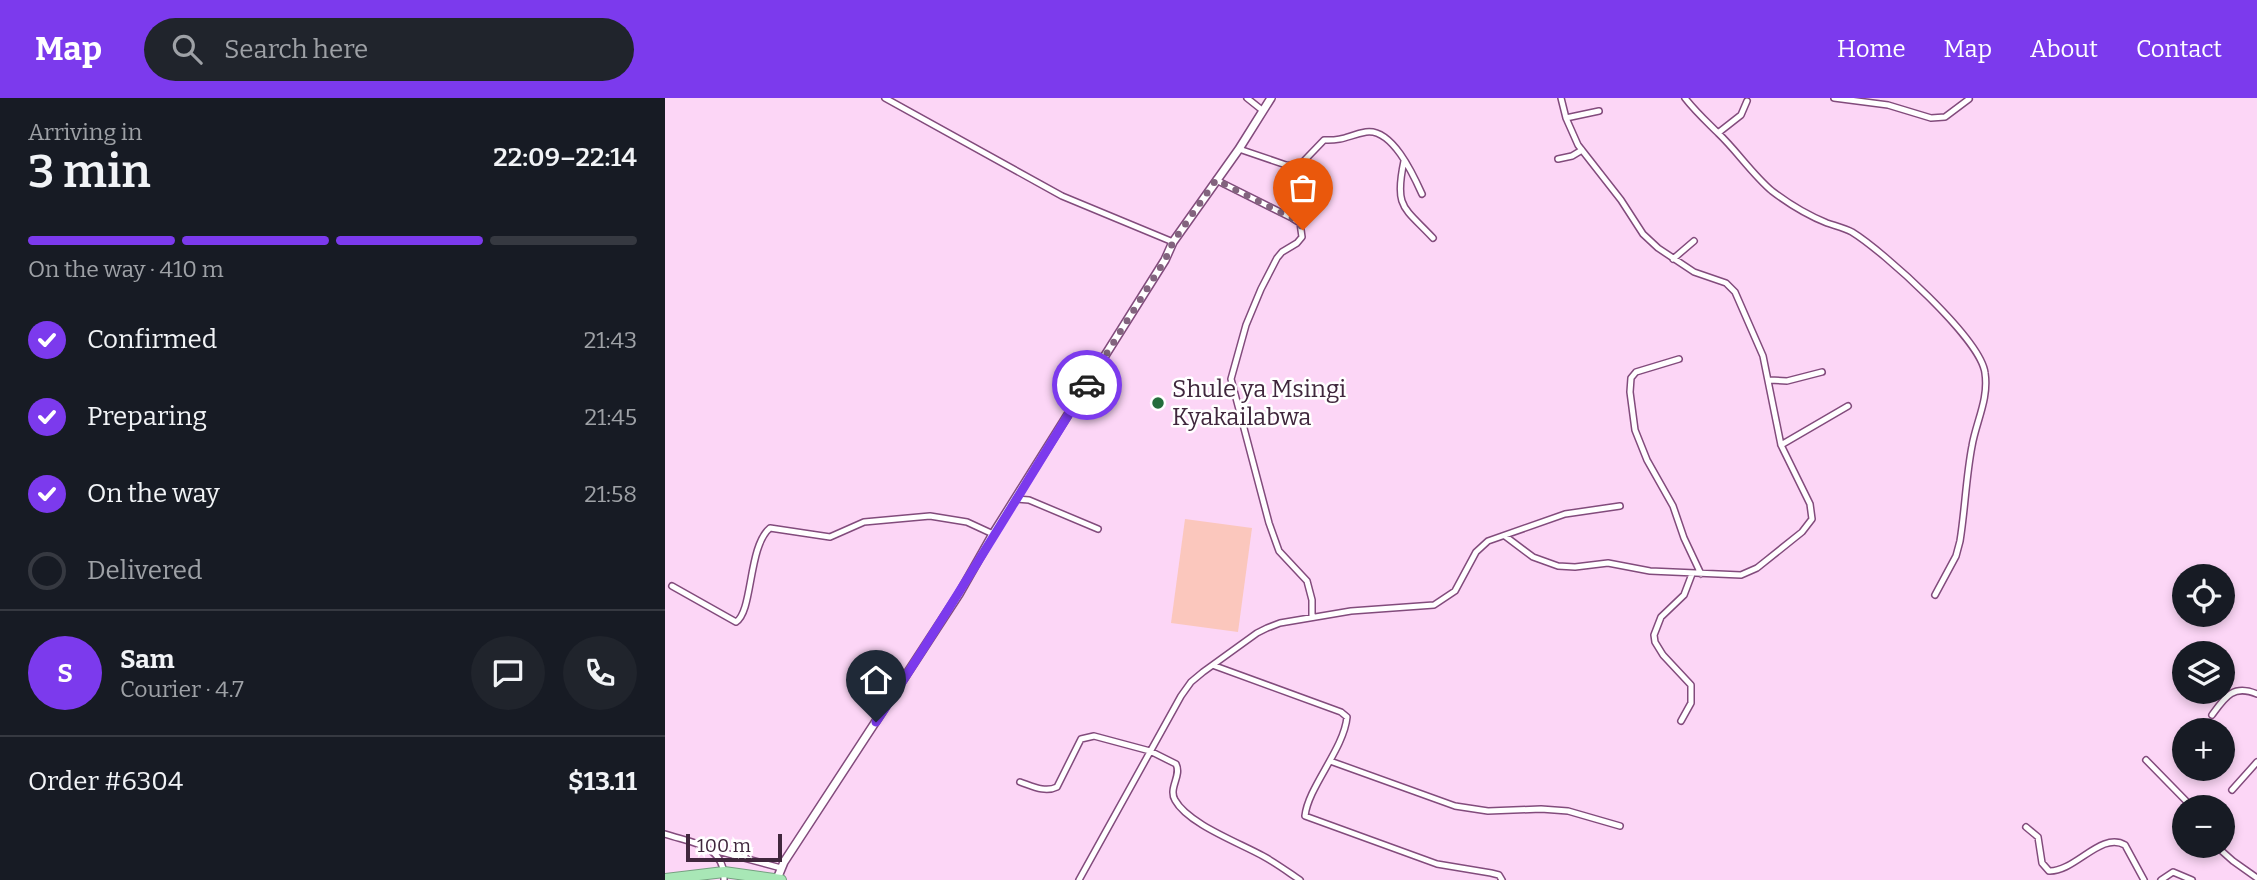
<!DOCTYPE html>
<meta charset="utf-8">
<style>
:root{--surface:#171b24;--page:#20242c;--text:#f1f3f6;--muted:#9ea1a6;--line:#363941;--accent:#7c3aed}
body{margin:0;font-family:Bitter,serif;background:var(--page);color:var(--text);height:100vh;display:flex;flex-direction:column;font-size:26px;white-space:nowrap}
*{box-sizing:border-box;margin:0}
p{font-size:23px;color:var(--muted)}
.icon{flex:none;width:38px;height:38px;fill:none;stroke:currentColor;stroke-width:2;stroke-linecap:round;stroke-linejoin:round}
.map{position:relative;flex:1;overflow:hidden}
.side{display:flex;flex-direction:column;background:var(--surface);width:665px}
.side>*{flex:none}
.buttons{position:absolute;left:1507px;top:466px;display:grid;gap:14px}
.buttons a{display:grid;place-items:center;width:63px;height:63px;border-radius:50%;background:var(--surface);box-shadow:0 4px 10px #0003;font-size:35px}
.scale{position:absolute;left:21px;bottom:18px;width:96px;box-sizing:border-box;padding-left:7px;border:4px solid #40273d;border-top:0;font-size:19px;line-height:24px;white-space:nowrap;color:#40273d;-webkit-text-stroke:5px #fff;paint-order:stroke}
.pin{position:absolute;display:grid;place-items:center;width:60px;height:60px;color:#fff;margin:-72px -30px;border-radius:50% 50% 50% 0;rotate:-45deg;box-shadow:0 0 7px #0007}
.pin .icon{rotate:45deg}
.courier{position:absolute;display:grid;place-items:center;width:70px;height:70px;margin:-35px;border:5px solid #7c3aed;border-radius:50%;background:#fff;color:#222;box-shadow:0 2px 9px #0007}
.summary em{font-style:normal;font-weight:600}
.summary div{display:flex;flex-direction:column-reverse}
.summary{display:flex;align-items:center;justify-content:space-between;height:119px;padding:0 28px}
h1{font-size:46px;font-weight:600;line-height:52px}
.bar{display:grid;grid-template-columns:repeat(4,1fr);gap:10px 7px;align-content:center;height:84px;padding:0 28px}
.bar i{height:9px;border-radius:5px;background:var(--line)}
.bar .active{background:var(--accent)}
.bar p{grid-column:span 4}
.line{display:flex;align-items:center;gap:18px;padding:0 28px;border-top:2px solid var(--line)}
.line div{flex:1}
.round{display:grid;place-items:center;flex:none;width:74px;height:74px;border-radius:37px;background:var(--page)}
ol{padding:0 28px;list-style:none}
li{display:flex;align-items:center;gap:21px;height:77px}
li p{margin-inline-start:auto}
li .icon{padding:7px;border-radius:50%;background:var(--accent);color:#fff;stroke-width:4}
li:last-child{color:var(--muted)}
li i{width:38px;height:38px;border:4px solid var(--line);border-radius:50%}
header{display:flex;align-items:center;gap:42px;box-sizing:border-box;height:98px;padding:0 35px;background:var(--accent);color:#fff}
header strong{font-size:33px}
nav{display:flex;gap:38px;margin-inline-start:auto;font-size:24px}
.search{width:490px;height:63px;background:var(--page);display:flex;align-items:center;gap:18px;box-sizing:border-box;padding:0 24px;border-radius:38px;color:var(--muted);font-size:26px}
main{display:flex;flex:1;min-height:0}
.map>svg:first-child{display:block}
.green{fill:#fbc7bd}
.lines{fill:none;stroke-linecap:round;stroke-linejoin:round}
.minor-casing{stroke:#824b7c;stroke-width:8}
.tertiary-casing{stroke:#824b7c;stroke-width:10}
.trunk-casing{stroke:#75a080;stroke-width:12}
.minor{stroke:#fff;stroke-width:5}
.tertiary{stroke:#fff;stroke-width:7}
.trunk{stroke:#a8e7b6;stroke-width:10}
.done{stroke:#82647e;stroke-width:7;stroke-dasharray:0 12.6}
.route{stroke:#7c3aed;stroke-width:9}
.poi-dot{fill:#236d3b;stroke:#fff;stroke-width:2.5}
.labels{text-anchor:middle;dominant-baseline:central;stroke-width:5;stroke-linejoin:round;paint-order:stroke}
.poi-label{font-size:24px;fill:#40273d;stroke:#fff;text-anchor:start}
</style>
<header>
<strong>Map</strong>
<div class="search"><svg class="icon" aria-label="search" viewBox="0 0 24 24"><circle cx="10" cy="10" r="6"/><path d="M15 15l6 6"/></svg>Search here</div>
<nav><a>Home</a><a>Map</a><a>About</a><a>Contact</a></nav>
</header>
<main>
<section class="side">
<div class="summary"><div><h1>3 min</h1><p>Arriving in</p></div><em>22:09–22:14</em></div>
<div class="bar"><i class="active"></i><i class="active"></i><i class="active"></i><i></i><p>On the way · 410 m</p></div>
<ol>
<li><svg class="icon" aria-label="check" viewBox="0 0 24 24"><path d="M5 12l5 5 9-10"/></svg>Confirmed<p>21:43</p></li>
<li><svg class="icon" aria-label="check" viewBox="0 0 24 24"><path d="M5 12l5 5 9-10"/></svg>Preparing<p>21:45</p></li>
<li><svg class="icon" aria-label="check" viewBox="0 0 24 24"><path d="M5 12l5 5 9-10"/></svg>On the way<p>21:58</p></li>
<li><i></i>Delivered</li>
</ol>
<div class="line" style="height:126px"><b class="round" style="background:var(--accent);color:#fff">S</b><div><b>Sam</b><p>Courier · 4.7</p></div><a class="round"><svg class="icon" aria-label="chat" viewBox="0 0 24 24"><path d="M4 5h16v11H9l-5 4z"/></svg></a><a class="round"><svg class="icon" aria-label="phone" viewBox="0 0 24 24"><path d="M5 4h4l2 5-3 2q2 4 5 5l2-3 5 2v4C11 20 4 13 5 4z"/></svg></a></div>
<div class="line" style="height:91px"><div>Order #6304</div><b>$13.11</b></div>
</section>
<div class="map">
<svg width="1592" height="782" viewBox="0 0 1592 782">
<rect width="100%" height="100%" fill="#fcd6f6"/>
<path class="green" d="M520 421 587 430 573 534 506 525Z"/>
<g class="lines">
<defs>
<path id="minor" d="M220 0 397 98 508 144
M582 0 597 12
M1020 0C1030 13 1041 23 1053 35 1072 53 1087 76 1107 93 1124 106 1142 117 1162 125 1171 128 1180 130 1187 134 1218 153 1316 241 1320 275 1324 301 1311 324 1307 348 1301 379 1300 412 1295 443L1291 458 1270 497
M1169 0 1223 7 1266 20 1280 19 1304 1
M901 20 934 13
M1053 35 1076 17 1082 3
M574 51 621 67 634 68 659 42C679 43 684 37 701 34 727 30 748 76 757 96
M893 61 907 58 917 52
M739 63C729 110 739 109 768 140
M551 82 627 120 635 125 637 139 632 145 617 154 612 160 596 191 581 227 566 281 604 425 614 453 642 483 647 502V519
M1008 161 1029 143
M1014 261 971 274 966 280 965 294 970 332 982 362 1008 408 1019 440 1036 476
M1104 282 1122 283 1157 274
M1116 347 1183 308
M351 401 364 402 433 431
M840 438 868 459 893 468 910 469 943 465 985 473 1076 477 1092 470 1137 434 1147 421 1145 406 1116 347 1098 258 1070 194 1061 185 1029 174 993 150 978 136 956 102 913 47 901 20 896 0
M7 488 71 524C88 514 83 448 105 430L165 439 199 424 265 418 302 424 328 436
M550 568 676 614 682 619C679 651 643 689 640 718L772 766 826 775 834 777 837 782
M1547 617C1560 599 1568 586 1592 596
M1016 623 1026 605V587L998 557 990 544 989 537 996 519 1019 497 1027 476
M1481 662 1527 709
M665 663 790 708 823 713 876 711 903 713 955 728
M355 684C367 688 380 695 392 689L416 641 429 638 485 653 511 666C517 678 503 690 510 702 523 726 575 745 598 758 611 765 623 774 635 782
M1567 692 1592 664
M1361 729 1373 739 1377 765 1384 773C1410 774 1436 733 1460 747L1479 782
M0 736C27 745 60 746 59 782
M1550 747 1568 763 1592 780
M49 752 116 770
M414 782 516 598 526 584 538 574 592 535 602 530 615 525 686 513 769 507 790 493 811 454 823 443 900 416 955 408
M1496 782 1508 774 1527 782"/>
<path id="tertiary" d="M112 781 119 764 294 496 328 436 500 162 508 144 574 51 606 0"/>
<path id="trunk" d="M0 781 59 774 116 782"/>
</defs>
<use href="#minor" class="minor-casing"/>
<use href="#tertiary" class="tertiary-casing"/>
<use href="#trunk" class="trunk-casing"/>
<use href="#minor" class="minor"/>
<use href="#tertiary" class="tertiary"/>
<use href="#trunk" class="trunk"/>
</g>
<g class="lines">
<path class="done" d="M422 287 500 162 508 144 551 82 627 120 635 125 638 132"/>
<path class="route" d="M211 624C284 514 352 399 422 287"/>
</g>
<circle class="poi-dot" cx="493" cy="305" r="7"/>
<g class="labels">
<g class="poi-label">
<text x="507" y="291">Shule ya Msingi<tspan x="507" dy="28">Kyakailabwa</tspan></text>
</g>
</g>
</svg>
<div class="buttons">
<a><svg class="icon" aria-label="locate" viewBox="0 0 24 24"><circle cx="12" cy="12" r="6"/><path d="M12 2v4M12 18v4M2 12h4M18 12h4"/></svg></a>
<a><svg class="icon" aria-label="layers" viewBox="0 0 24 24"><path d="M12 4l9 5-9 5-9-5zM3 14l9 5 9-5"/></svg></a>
<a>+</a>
<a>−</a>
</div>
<div class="scale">100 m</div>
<div class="pin" style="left:638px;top:132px;background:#ea580c"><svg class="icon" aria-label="bag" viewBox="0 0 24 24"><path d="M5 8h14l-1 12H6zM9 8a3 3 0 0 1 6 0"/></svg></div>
<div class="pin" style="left:211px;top:624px;background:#1f2937"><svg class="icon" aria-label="home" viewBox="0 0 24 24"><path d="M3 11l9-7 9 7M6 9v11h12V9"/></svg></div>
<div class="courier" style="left:422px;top:287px"><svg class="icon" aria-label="car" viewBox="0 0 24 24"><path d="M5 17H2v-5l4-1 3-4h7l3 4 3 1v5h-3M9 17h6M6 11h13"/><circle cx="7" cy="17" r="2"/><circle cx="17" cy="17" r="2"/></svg></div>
</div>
</main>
